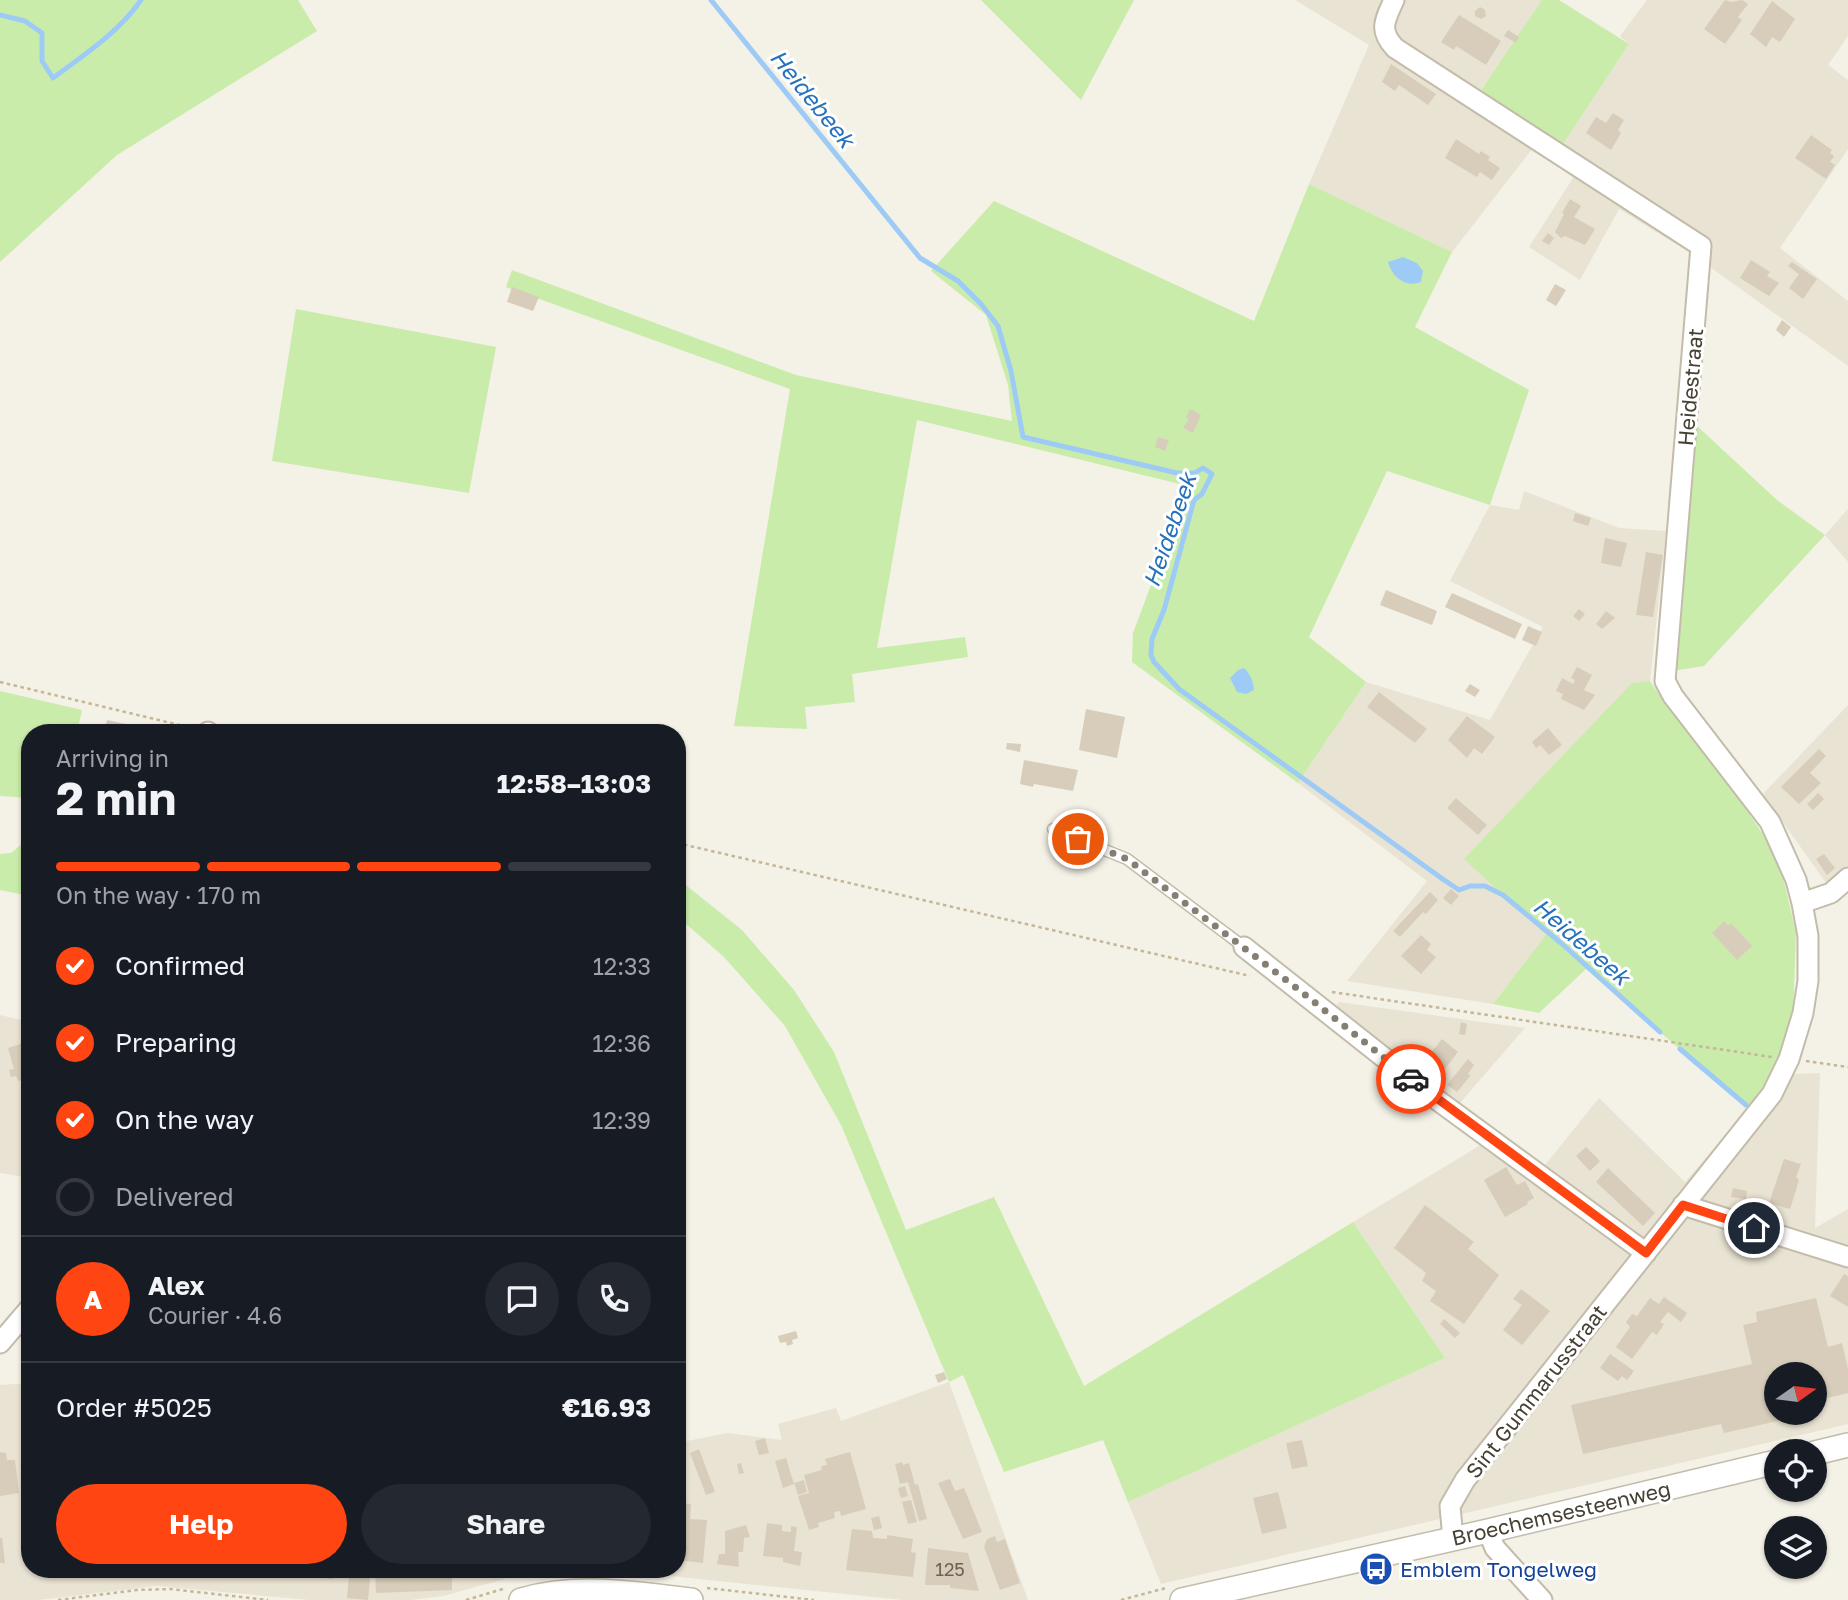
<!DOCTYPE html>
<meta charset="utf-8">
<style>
:root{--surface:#171b24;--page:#242831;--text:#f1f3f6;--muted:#9ea1a6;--line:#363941;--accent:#ff4612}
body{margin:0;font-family:"Golos Text",sans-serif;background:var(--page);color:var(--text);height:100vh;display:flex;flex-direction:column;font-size:26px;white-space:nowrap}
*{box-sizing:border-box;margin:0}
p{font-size:23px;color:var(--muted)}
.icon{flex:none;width:38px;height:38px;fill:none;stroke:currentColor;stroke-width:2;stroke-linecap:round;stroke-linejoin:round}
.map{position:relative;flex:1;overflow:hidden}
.details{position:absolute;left:21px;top:724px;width:665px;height:854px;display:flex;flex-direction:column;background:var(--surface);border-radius:28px;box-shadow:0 2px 5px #0004}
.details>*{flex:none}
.needle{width:46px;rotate:76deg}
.tools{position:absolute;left:1764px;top:1362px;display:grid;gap:14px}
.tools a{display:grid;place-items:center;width:63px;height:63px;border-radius:50%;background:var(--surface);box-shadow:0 2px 5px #0004;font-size:35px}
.pin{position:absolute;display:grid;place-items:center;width:60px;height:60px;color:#fff;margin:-30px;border:4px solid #fff;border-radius:50%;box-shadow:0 2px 7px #0007}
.courier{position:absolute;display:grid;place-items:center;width:70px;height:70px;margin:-35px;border:5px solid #ff4612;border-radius:50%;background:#fff;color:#222;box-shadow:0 2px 9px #0007}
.summary em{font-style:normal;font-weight:700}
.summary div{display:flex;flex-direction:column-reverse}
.summary{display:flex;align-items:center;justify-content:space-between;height:119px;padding:0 35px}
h1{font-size:46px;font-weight:700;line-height:52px}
.bar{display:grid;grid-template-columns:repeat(4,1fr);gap:10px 7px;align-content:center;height:84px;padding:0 35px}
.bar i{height:9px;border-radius:5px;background:var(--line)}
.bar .selected{background:var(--accent)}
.bar p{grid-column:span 4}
.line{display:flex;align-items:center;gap:18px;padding:0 35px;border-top:2px solid var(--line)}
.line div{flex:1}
.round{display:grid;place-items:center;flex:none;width:74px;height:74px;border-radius:37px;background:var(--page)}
ol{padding:0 35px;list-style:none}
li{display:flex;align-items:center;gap:21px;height:77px}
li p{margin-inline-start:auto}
li .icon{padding:7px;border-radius:50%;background:var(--accent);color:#fff;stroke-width:4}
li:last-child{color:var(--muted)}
li i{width:38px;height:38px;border:4px solid var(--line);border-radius:50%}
.button{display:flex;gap:14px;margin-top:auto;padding:14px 35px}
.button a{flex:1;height:80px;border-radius:42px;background:var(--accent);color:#fff;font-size:28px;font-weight:700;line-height:80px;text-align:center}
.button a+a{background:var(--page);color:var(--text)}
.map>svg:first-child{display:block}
.residential{fill:#e9e3d3;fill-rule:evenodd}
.green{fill:#caecab}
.water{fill:#9dcbf6}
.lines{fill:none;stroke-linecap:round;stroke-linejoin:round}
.stream{stroke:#9dcbf6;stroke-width:5}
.building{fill:#d7cdba}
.service-casing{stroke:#c3bcaa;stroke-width:13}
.minor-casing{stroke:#c3bcaa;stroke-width:23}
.tertiary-casing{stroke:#c3bcaa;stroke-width:26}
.path{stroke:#c3b797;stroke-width:2.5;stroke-dasharray:3.5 3.5;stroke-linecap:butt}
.service{stroke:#fff;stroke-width:10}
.minor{stroke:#fff;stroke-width:19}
.tertiary{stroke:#fff;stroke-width:23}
.done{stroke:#847f72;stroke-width:7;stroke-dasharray:0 12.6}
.route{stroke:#ff4612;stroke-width:9}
.labels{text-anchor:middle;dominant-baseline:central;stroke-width:6;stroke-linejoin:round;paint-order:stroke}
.number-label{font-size:18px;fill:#6b6456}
.street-label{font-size:21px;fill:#474134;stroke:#fff}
.transit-label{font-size:21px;fill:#164399;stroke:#fff;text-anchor:start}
.water-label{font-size:23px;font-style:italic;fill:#2571bc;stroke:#fff}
</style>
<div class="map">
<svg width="1848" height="1600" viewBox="0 0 1848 1600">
<rect width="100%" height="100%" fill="#f4f1e6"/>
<path class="residential" d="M1295 0H1543L1481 89 1541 129 1533 148 1452 252 1309 184 1369 45Z
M1647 0H1848V36L1828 65 1848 80V149L1780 248 1848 301V366L1689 252 1619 209 1580 280 1529 247 1573 178 1563 144 1629 44 1620 36Z
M1524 491 1619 528 1666 531 1650 681 1632 684 1546 936 1493 1004 1347 981 1427 881 1298 783 1366 682 1490 720 1543 627 1450 581 1490 505 1519 510Z
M1848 509V562L1825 535Z
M1848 705V868L1829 887 1763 794Z
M1339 1002 1525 1028 1458 1105 1336 1006Z
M0 1015 30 1022V1140L24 1156 30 1158V1178L0 1173Z
M1820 1073 1815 1228 1848 1209V1424L1161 1584 1128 1502 1445 1358 1353 1222 1484 1143 1541 1170 1599 1098 1685 1182 1749 1108 1772 1075ZM1776 1374H1815V1412H1776Z
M949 1382 1028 1600H903L612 1570H677V1443L728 1433 782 1440 778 1424 836 1408 841 1421Z
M30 1383V1570H505V1579L443 1596 411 1600H310L156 1586 39 1600H0V1385Z"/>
<path class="green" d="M0 0H298L317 31 117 155 0 262Z
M981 0H1134L1081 100Z
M1542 0H1559L1629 44 1563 144 1481 90Z
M1309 184 1452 252 1415 327 1529 390 1490 505 1387 471 1309 637 1366 682 1298 783 1132 662 1133 633 1188 486 917 420 877 648 965 637 968 657 852 674 855 702 805 707 807 729 734 726 790 389 506 287 512 270 796 375 1012 421 1008 385 986 315 931 271 994 201 1254 321Z
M296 309 496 347 469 493 272 461Z
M1696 425 1777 500 1825 535 1704 666 1672 671Z
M1650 681 1670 710 1742 803 1778 857 1796 932 1793 1017 1772 1075 1749 1108 1586 969 1539 1013 1493 1004 1546 935 1464 859 1632 683Z
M0 691 82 710 77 733H30V798L0 796Z
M29 838 30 896 0 890V854L11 853Z
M677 878 742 930 794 990 834 1052 906 1230 994 1197 1084 1386 1353 1222 1445 1358 1128 1502 1103 1440 1004 1472 963 1375 949 1382 841 1125 785 1026 724 957 677 916Z"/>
<path class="water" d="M1403 257 1417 263 1423 271 1421 282C1405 288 1392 277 1388 262Z
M1244 668C1251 675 1253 681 1254 690L1246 694 1237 692 1230 678 1238 670Z"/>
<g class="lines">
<path class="stream" d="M711 0 920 258 958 281 981 304 998 326 1011 371 1023 437 1177 473H1195L1203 468 1212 474 1202 494 1194 500 1164 610 1152 639 1151 655 1154 662 1179 689 1444 880 1459 890 1470 886H1485L1503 895 1561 943 1660 1032
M0 15 25 21 42 33V61L53 78C84 55 119 32 141 0
M1680 1049 1746 1105"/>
</g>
<path class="building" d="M1725 0 1731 2 1742 0 1748 4 1738 17 1742 20 1725 44 1704 29Z
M1772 1 1795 19 1780 42 1772 37 1766 47 1750 34Z
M1480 7 1485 10 1486 16 1481 19 1475 16V11Z
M1459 15 1501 41 1486 65 1456 46 1454 50 1441 42Z
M1508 30 1519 37 1516 43 1504 36Z
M1391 64 1436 94 1428 105 1399 85 1395 91 1382 82Z
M1613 113 1624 120 1618 130 1621 133 1611 150 1586 133 1596 117 1606 123Z
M1811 135 1832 150 1830 153 1834 156 1830 162 1835 165 1826 179 1795 158Z
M1456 139 1479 154 1481 151 1490 157 1488 160 1500 168 1492 180 1480 172 1477 177 1445 158Z
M1570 199 1581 206 1574 217 1595 229 1585 245 1565 236 1561 238 1555 232 1564 214 1562 213Z
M1548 233 1554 238 1549 245 1542 241Z
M1751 260 1770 272 1767 276 1779 283 1769 296 1740 278Z
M1792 262 1817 279 1803 299 1789 288 1799 274 1788 266Z
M1555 284 1566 290 1556 306 1546 300Z
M512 287 539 297 533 311 507 302Z
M1782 320 1791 327 1784 337 1776 330Z
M1190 409 1201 415 1193 433 1183 428 1189 419 1186 417Z
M1158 437 1169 440 1165 451 1155 447Z
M1575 513 1591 518 1588 526 1573 521Z
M1605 538 1627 543 1621 567 1601 563Z
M1646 552 1663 555 1653 617 1636 615Z
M1386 590 1437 611 1432 625 1380 605Z
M1452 593 1522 624 1515 639 1445 607Z
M1579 609 1585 614 1579 621 1573 616Z
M1606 611 1615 618 1602 629 1596 624Z
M1528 626 1542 632 1536 646 1522 640Z
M1577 667 1592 675 1584 690 1595 695 1584 710 1561 699 1563 694 1556 691 1562 678 1573 684 1575 680 1571 678Z
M1470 684 1480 690 1475 697 1465 691Z
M1379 692 1427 729 1415 743 1367 707Z
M1086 709 1125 717 1117 758 1079 750Z
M1467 716 1495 737 1482 754 1474 748 1467 758 1448 740Z
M107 720 145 728 144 733H104Z
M493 727H503L517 733H482Z
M1548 728 1562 745 1549 755 1540 745 1536 748 1532 742Z
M1007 743 1021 744 1020 752 1006 749Z
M1819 749 1826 756 1810 773 1821 783 1799 804 1781 787Z
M1024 760 1078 770 1073 791 1034 784 1033 787 1020 784Z
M1818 793 1824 799 1813 810 1807 804Z
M1456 798 1487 825 1478 835 1447 808Z
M1824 854 1835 868 1827 875 1816 859Z
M1451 889 1459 896 1451 905 1443 898Z
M1430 892 1438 900 1426 914 1423 912 1400 937 1393 931Z
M1724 921 1728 926 1731 923 1752 946 1737 960 1712 933Z
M1421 935 1431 944 1427 950 1436 957 1421 974 1401 956Z
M1461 1022 1467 1024 1465 1035 1459 1034Z
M1442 1039 1458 1052 1438 1078 1422 1064Z
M30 1041V1059L26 1060 30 1077 18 1081 16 1076 11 1077 9 1070 14 1069 8 1048Z
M1468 1059 1474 1065 1468 1074 1471 1075 1457 1092 1447 1085Z
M1586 1147 1600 1161 1590 1171 1576 1156Z
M1784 1159 1801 1164 1796 1177 1799 1180 1790 1209 1769 1203Z
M1506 1167 1517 1185 1525 1181 1534 1198 1527 1202 1528 1204 1505 1217 1484 1180Z
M1608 1168 1655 1213 1643 1226 1596 1182Z
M1733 1188 1747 1191 1746 1199 1731 1197Z
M1425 1205 1474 1242 1468 1249 1499 1275 1464 1324 1430 1301 1436 1291 1422 1281 1426 1273 1394 1248Z
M1844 1274 1848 1276V1307L1830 1296Z
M1521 1289 1550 1311 1522 1345 1503 1330 1522 1305 1513 1299Z
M1664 1297 1687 1313 1681 1322 1668 1312 1660 1322 1664 1324 1657 1335 1652 1332 1632 1359 1616 1347 1630 1327 1626 1322 1632 1314 1637 1316 1650 1298 1659 1304Z
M1816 1298 1828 1347 1842 1343 1848 1369V1393L1815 1401V1374H1776V1412H1794L1795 1417 1724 1433 1721 1424 1583 1454 1571 1405 1752 1364 1743 1325 1757 1322 1756 1312Z
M1444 1319 1460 1333 1455 1338 1440 1324Z
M796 1331 798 1338 792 1340 793 1344 787 1346 786 1342 780 1343 778 1336Z
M1610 1354 1634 1371 1627 1380 1622 1376 1618 1381 1600 1368Z
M944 1372 947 1379 938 1383 935 1375Z
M765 1438 769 1453 759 1455 755 1441Z
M1302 1440 1308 1466 1292 1469 1286 1443Z
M699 1449 715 1492 706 1495 690 1453Z
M0 1452 6 1453 7 1460H15L19 1493 0 1496Z
M850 1452 866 1509 841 1516 840 1511 834 1512 835 1518 818 1523 819 1527 809 1530 798 1496 809 1493 804 1475 822 1470 821 1466 827 1465 825 1459Z
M786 1458 794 1484 783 1488 775 1461Z
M902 1462 903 1465 909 1463 915 1485 918 1484 927 1519 919 1521 908 1482 900 1484 895 1464Z
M741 1463 744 1473 739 1474 737 1464Z
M950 1479 955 1491 964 1488 982 1532 963 1539 938 1483Z
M804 1480 807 1492 798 1495 794 1483Z
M905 1486 908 1496 901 1498 898 1488Z
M1278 1492 1287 1528 1262 1534 1253 1498Z
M911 1500 917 1522 908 1524 902 1502Z
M681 1503 691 1504 690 1519 707 1520 703 1563 677 1560Z
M879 1516 882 1528 874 1530 871 1518Z
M767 1523 782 1525V1531L791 1532V1526L797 1527 794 1551 802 1552 800 1566 783 1562V1558L763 1556Z
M746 1525 750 1537 744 1538 743 1552H738L739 1567 717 1564 719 1554H725V1531Z
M852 1529 872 1531 873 1538 887 1539V1535L913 1539 911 1552 916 1553 913 1577 846 1570Z
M30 1531V1556L25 1557 22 1532Z
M995 1536 997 1542 1005 1539 1020 1583 1000 1590 984 1547 987 1539Z
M0 1538H2L5 1563H0Z
M928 1548 968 1553 979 1591 950 1588V1585H925Z
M293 1570H334L333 1579 293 1575Z
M375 1570H452V1590L376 1593Z
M349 1576 370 1578 368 1600 347 1598Z"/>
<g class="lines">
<defs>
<path id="service" d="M1053 829 1127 859 1244 947"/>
<path id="minor" d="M1394 0C1385 20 1378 30 1395 48L1701 246 1665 681 1673 696 1770 822 1796 880 1802 903 1808 936V981L1803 1013 1789 1059 1772 1094 1465 1480 1450 1506 1453 1539
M208 733V732
M1802 903 1831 893 1848 878
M1244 947 1440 1102 1646 1253
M1683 1205 1848 1257
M0 1343 30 1308
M1488 1531 1495 1548 1542 1600"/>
<path id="tertiary" d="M1815 1453 1848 1445
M521 1600C577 1584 635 1593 691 1600
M1182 1600 1488 1531 1776 1462"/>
</defs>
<use href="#service" class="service-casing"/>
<use href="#minor" class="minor-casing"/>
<use href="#tertiary" class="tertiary-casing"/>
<path class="path" d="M0 682 192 728
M677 843 1250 976
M1332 992 1772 1057
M1806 1061 1848 1067
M1786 1444 1800 1441
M707 1588 814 1600
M58 1600 137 1590 170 1589 268 1600
M466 1600 503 1589
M1121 1600 1166 1588"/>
<use href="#service" class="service"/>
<use href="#minor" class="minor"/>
<use href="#tertiary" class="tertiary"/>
</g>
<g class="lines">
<path class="done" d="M1078 839 1127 859 1294 986 1411 1079"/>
<path class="route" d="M1411 1079 1646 1253 1683 1205 1754 1228"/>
</g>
<defs>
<symbol id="bus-disc" viewBox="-11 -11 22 22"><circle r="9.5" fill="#1a4fb4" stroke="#fff"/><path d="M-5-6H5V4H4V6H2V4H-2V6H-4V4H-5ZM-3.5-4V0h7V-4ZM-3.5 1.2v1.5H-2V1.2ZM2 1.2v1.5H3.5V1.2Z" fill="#fff"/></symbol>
</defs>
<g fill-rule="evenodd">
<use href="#bus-disc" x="1357" y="1550" width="38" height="38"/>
</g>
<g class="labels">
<g class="number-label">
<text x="950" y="1569">125</text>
</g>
<g class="street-label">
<text transform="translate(1690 387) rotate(-85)">Heidestraat</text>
<text transform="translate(1536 1391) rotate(-52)">Sint Gummarusstraat</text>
<text transform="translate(1561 1513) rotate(-13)">Broechemsesteenweg</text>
</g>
<g class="transit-label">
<text x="1400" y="1569">Emblem Tongelweg</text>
</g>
<g class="water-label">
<text transform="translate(813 98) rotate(51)">Heidebeek</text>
<text transform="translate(1169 530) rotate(-71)">Heidebeek</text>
<text transform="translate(1582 941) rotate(41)">Heidebeek</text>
</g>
</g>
</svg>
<div class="tools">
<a><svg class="needle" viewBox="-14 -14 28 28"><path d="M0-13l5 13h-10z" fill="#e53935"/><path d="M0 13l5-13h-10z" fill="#9ea1a6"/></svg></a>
<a><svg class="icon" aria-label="locate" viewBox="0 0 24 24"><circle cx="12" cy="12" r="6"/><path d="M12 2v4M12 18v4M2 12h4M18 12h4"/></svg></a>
<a><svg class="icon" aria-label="layers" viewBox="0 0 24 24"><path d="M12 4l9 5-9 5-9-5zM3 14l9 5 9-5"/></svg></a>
</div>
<div class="pin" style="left:1078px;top:839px;background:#ea580c"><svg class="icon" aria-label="bag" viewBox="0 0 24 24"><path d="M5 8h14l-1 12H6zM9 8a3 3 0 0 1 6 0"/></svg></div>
<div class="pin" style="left:1754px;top:1228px;background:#1f2937"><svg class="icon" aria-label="home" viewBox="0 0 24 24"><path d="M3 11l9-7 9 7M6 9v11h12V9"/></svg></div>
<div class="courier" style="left:1411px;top:1079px"><svg class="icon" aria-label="car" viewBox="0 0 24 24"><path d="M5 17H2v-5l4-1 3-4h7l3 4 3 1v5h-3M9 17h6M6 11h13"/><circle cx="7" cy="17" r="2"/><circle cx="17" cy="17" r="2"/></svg></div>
<section class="details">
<div class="summary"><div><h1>2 min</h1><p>Arriving in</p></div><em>12:58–13:03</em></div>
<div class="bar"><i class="selected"></i><i class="selected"></i><i class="selected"></i><i></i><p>On the way · 170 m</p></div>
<ol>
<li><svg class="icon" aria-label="check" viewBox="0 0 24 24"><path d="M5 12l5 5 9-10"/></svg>Confirmed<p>12:33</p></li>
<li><svg class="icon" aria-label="check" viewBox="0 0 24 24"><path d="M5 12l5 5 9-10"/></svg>Preparing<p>12:36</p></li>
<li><svg class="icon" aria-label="check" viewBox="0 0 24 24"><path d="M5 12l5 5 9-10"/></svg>On the way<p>12:39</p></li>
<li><i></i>Delivered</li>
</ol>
<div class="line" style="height:126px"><b class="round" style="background:var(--accent);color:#fff">A</b><div><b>Alex</b><p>Courier · 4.6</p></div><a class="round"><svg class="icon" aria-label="chat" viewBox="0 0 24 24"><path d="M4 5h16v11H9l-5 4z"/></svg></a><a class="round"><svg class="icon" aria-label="phone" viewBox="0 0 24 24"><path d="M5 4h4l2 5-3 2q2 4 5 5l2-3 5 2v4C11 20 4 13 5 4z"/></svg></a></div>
<div class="line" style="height:91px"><div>Order #5025</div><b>€16.93</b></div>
<div class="button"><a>Help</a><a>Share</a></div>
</section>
</div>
